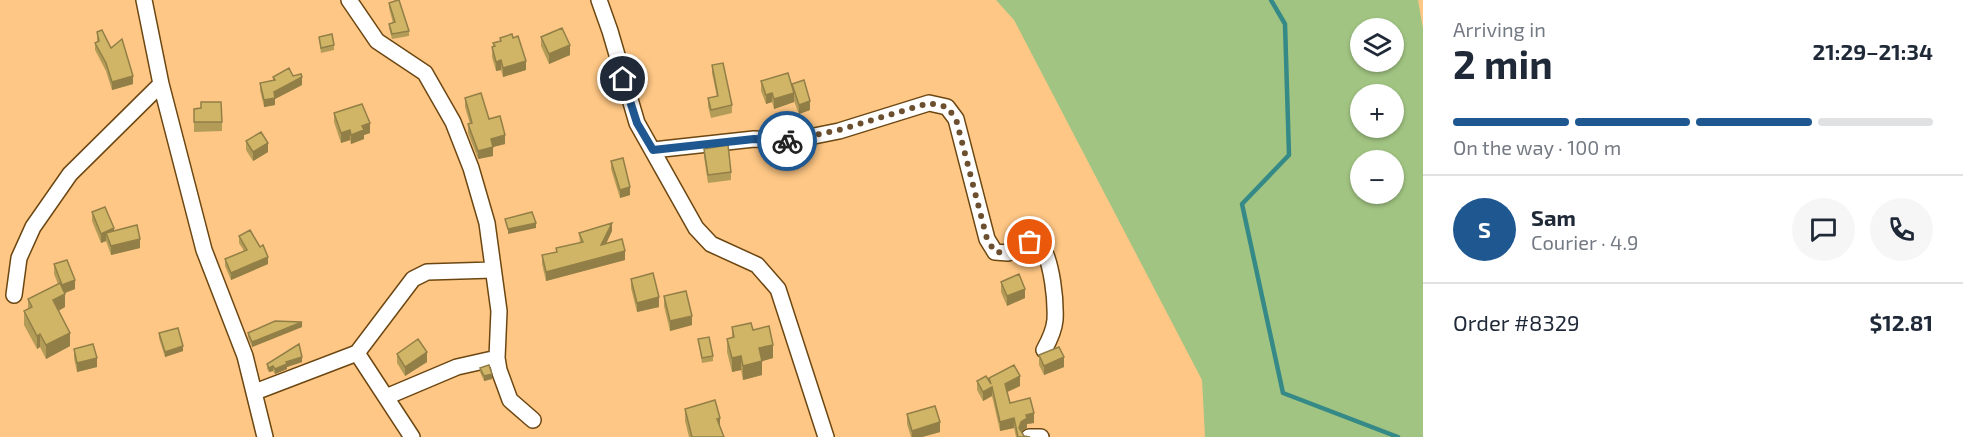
<!DOCTYPE html>
<meta charset="utf-8">
<style>
:root{--surface:#fff;--page:#f6f6f7;--text:#1f2937;--muted:#747a83;--line:#e0e1e3;--accent:#1f5890}
body{margin:0;font-family:"Exo 2",sans-serif;background:var(--page);color:var(--text);height:100vh;display:flex;flex-direction:column;font-size:22px;white-space:nowrap}
*{box-sizing:border-box;margin:0}
p{font-size:20px;color:var(--muted)}
.icon{flex:none;width:33px;height:33px;fill:none;stroke:currentColor;stroke-width:2;stroke-linecap:round;stroke-linejoin:round}
.map{position:relative;flex:1;overflow:hidden}
.sheet{display:flex;flex-direction:column;background:var(--surface);width:540px}
.sheet>*{flex:none}
.buttons{position:absolute;left:1350px;top:18px;display:grid;gap:12px}
.buttons a{display:grid;place-items:center;width:54px;height:54px;border-radius:50%;background:var(--surface);box-shadow:0 2px 4px #0004;font-size:30px}
.pin{position:absolute;display:grid;place-items:center;width:51px;height:51px;color:#fff;margin:-26px;border:3px solid #fff;border-radius:50%;box-shadow:0 2px 6px #0007}
.courier{position:absolute;display:grid;place-items:center;width:60px;height:60px;margin:-30px;border:4px solid #1f5890;border-radius:50%;background:#fff;color:#222;box-shadow:0 2px 8px #0007}
.head em{font-style:normal;font-weight:700}
.head div{display:flex;flex-direction:column-reverse}
.head{display:flex;align-items:center;justify-content:space-between;height:102px;padding:0 30px}
h1{font-size:39px;font-weight:700;line-height:45px}
.bar{display:grid;grid-template-columns:repeat(4,1fr);gap:9px 6px;align-content:center;height:72px;padding:0 30px}
.bar i{height:8px;border-radius:4px;background:var(--line)}
.bar .current{background:var(--accent)}
.bar p{grid-column:span 4}
.line{display:flex;align-items:center;gap:15px;padding:0 30px;border-top:2px solid var(--line)}
.line div{flex:1}
.round{display:grid;place-items:center;flex:none;width:63px;height:63px;border-radius:32px;background:var(--page)}
main{display:flex;flex:1;min-height:0}
.map>svg:first-child{display:block}
.green{fill:#a1c482;fill-rule:evenodd}
.lines{fill:none;stroke-linecap:round;stroke-linejoin:round}
.stream{stroke:#358a87;stroke-width:4.5}
.street-casing{stroke:#6c4712;stroke-width:18}
.street{stroke:#fff;stroke-width:15}
.wall{fill:#b39c58}
.shaded-wall{fill:#927f47}
.building{fill:#d0b566;stroke:#927f47;stroke-width:1.5}
.done{stroke:#6c4f2f;stroke-width:6;stroke-dasharray:0 10.8}
.route{stroke:#1f5890;stroke-width:8}
</style>
<main>
<div class="map">
<svg width="1423" height="437" viewBox="0 0 1423 437">
<rect width="100%" height="100%" fill="#fec785"/>
<path class="green" d="M996 0H1418L1423 29V437H1205L1202 380 1014 20ZM1360 28H1394V62H1360ZM1360 94H1394V128H1360ZM1360 160H1394V194H1360Z"/>
<g class="lines">
<path class="stream" d="M1271 0 1285 24 1289 155 1242 204 1283 393 1398 437"/>
<defs>
<path id="street" d="M144 0 161 84 204 250 245 356 265 437
M349 0 377 41 425 73 453 122 471 168 487 223 499 311 497 358 499 370 510 400 533 420
M599 0 610 31 637 123 696 228 711 244 757 265 778 289 826 437
M653 150 754 139 789 141 839 131 929 103 947 107 956 119 987 239 995 252 1008 253 1030 242 1042 246C1052 264 1056 299 1055 320 1054 331 1049 341 1044 350
M14 295 19 258 33 227 70 174 161 84
M357 353 412 437
M255 392 357 353 413 279 427 272 493 270
M386 397 457 367 497 358
M1029 437H1041"/>
</defs>
<use href="#street" class="street-casing"/>
<use href="#street" class="street"/>
</g>
<path class="wall" d="M389 3 409 31V36L392 39 389 28V24L393 23 389 8Z
M97 32 111 48 133 84 112 90 106 71 95 50V43L97 42Z
M319 37 334 45V50L321 53Z
M541 37 570 55 549 64 541 46Z
M500 38 526 70 503 77 501 70 496 71 492 57V47H493V43L500 41Z
M712 65 732 105V113L711 118 708 106V98L717 97 712 73Z
M293 76 302 85 275 99V105L264 107 260 90V83L273 80V77Z
M761 81 792 85 810 110 799 114 794 101V102L774 109 772 102 766 104 761 91Z
M465 98 489 119 505 144 493 147V156L478 159 468 133V124H470L465 107Z
M194 109 222 122V131L194 132Z
M334 113 370 133 364 135V139L351 144 350 140 341 143 334 122Z
M246 141 268 152 253 161 246 150Z
M704 149 731 172V180L708 183 704 157Z
M611 161 630 195 620 198 611 169Z
M92 212 114 231 140 248 111 255 106 241 101 243 92 221Z
M612 231 606 244 625 260 546 281 542 264V255L556 253V248L580 243 579 233Z
M239 236 268 264 231 280 225 266V259L244 251 239 243Z
M54 264 75 289 65 293V307L58 311 70 346 46 359 40 347 37 349 24 325V311L28 310V299L58 284 54 274Z
M631 279 659 307 637 312 631 288Z
M1001 282 1025 298 1007 306 1001 292Z
M664 296 692 325 670 331 664 306Z
M302 327 252 347 248 337V333Z
M732 327 753 330 773 358 762 361V375L743 380 741 370 732 372 727 352V339L732 337Z
M159 333 183 351 165 357 159 338Z
M698 339 713 356V361L702 363Z
M74 349 97 367 77 372 74 358Z
M397 354 427 362 405 376 397 363Z
M1039 355 1064 367 1044 375 1039 365Z
M302 362 287 367V369L275 374 273 371 269 372 267 369V364Z
M480 368 492 379 484 381 480 372Z
M989 378 1020 386 1007 392 1010 403 1034 423 1027 424V428L1021 431 1024 436 1030 437H1016L1014 428 1000 431 992 396 983 401 977 390V381H989Z
M685 409 720 428 724 437H689L685 421Z
M907 414 940 432 922 437H911L907 424Z"/>
<path class="shaded-wall" d="M570 45V55L549 64V54Z
M501 60V70L496 71V62Z
M526 61V70L503 77V68Z
M133 76V84L112 90V82Z
M302 77V85L275 99V105L264 107V100L274 92Z
M772 93V102L766 104V95Z
M794 93V102L774 109V99Z
M810 101V110L799 114V105Z
M370 123V133L364 135V139L351 144V135L362 126Z
M350 130V140L341 143V133Z
M505 135V144L493 147V156L478 159V151L491 139Z
M268 143V152L253 161V152Z
M630 187V195L620 198V190Z
M536 223V228L508 234V229Z
M612 223V231L601 254V245Z
M114 228V238L106 233V241L101 243V234Z
M140 239V248L111 255V246Z
M625 251V260L546 281V272Z
M268 257V264L231 280V273Z
M75 280V289L62 294V285Z
M1025 289V298L1007 306V296Z
M65 294V307L53 314V300Z
M659 297V307L637 312V303Z
M692 316V325L670 331V321Z
M302 322V327L252 347V342Z
M70 333V346L46 359V345Z
M40 334V347L37 349V336Z
M773 345V358L759 362V348Z
M183 346V351L165 357V352Z
M427 352V362L405 376V367Z
M741 356V370L732 372V358Z
M302 357V362L287 367V369L275 374V369L286 362Z
M1064 357V367L1044 375V366Z
M97 358V367L77 372V363Z
M762 361V375L743 380V366Z
M273 366V371L269 372V368Z
M492 374V379L484 381V376Z
M1020 376V386L1005 393V384Z
M992 387V396L983 401V392Z
M1034 413V423L1027 424V428L1021 432 1019 428 1021 422 1026 415Z
M720 418V430L717 419Z
M1014 418V428L1000 431V422Z
M940 422V432L922 437H912V431Z"/>
<path class="building" d="M398 0H399L409 31 392 34 389 24 395 22 389 3Z
M562 28 570 45 549 54 541 37Z
M102 30 111 48 122 39 133 76 112 82 106 63 95 43 99 41 97 32Z
M332 34 334 45 321 48 319 37Z
M512 34 513 38 518 36 526 61 503 68 501 60 496 62 492 47 495 46 493 43 501 41 500 38Z
M723 63 732 105 711 110 708 98 718 96 712 65Z
M289 68 293 76 301 74 302 77 274 92 275 98 264 100 260 83 275 80 273 77Z
M788 73 794 93 774 99 772 93 766 95 761 81Z
M804 80 810 101 799 105 792 84Z
M481 93 489 119 500 116 505 135 491 139 493 147 478 151 468 124 472 123 465 98Z
M201 102H221L222 122H194V109L201 108Z
M362 104 370 123 362 126 364 130 351 135 350 130 341 133 334 113Z
M261 132 268 143 253 152 246 141Z
M728 145 731 172 708 175 704 149Z
M623 158 630 187 620 190 611 161Z
M105 207 114 228 101 234 92 212Z
M532 212 536 223 508 229 505 219Z
M612 223 601 245 622 239 625 251 546 272 542 255 557 252 556 248 583 242 579 233Z
M137 225 140 239 111 246 106 233Z
M250 230 260 247 263 245 268 257 231 273 225 259 247 250 239 236Z
M67 260 75 280 62 285 54 264Z
M653 273 659 297 637 303 631 279Z
M1019 274 1025 289 1007 296 1001 282Z
M60 283 65 294 53 300 70 333 46 345 40 334 37 336 24 311 32 307 28 299Z
M686 291 692 316 670 321 664 296Z
M275 321 302 322 252 342 248 333Z
M751 323 753 330 769 326 773 345 759 348 762 361 743 366 741 356 732 358 727 339 734 337 732 327Z
M178 328 183 346 165 352 159 333Z
M709 337 713 356 702 358 698 339Z
M418 339 427 352 405 367 397 354Z
M93 344 97 358 77 363 74 349Z
M299 344 302 357 286 362 287 364 275 369 273 366 269 368 267 364Z
M1059 347 1064 357 1044 366 1039 355Z
M489 365 492 374 484 376 480 368Z
M1014 365 1020 376 1005 384 1010 403 1030 398 1034 413 1026 415 1027 418 1021 422 1019 428 1024 436 1030 437H1018L1014 418 1000 422 992 387 983 392 977 381 986 376 991 384 989 378Z
M715 400 720 418 717 419 724 437H692L685 409Z
M935 406 940 422 912 431 907 414Z"/>
<g class="lines">
<path class="done" d="M787 141 839 130 929 103 947 107 956 119 987 239 995 252 1008 253 1030 242"/>
<path class="route" d="M623 79 637 123 653 150 754 139 787 141"/>
</g>
</svg>
<div class="buttons">
<a><svg class="icon" aria-label="layers" viewBox="0 0 24 24"><path d="M12 4l9 5-9 5-9-5zM3 14l9 5 9-5"/></svg></a>
<a>+</a>
<a>−</a>
</div>
<div class="pin" style="left:1030px;top:242px;background:#ea580c"><svg class="icon" aria-label="bag" viewBox="0 0 24 24"><path d="M5 8h14l-1 12H6zM9 8a3 3 0 0 1 6 0"/></svg></div>
<div class="pin" style="left:623px;top:79px;background:#1f2937"><svg class="icon" aria-label="home" viewBox="0 0 24 24"><path d="M3 11l9-7 9 7M6 9v11h12V9"/></svg></div>
<div class="courier" style="left:787px;top:141px"><svg class="icon" aria-label="bike" viewBox="0 0 24 24"><circle cx="6" cy="16" r="4"/><circle cx="18" cy="16" r="4"/><path d="M6 16l4-8h5l3 8M10 8l3 8H6M13 5h3"/></svg></div>
</div>
<section class="sheet">
<div class="head"><div><h1>2 min</h1><p>Arriving in</p></div><em>21:29–21:34</em></div>
<div class="bar"><i class="current"></i><i class="current"></i><i class="current"></i><i></i><p>On the way · 100 m</p></div>
<div class="line" style="height:108px"><b class="round" style="background:var(--accent);color:#fff">S</b><div><b>Sam</b><p>Courier · 4.9</p></div><a class="round"><svg class="icon" aria-label="chat" viewBox="0 0 24 24"><path d="M4 5h16v11H9l-5 4z"/></svg></a><a class="round"><svg class="icon" aria-label="phone" viewBox="0 0 24 24"><path d="M5 4h4l2 5-3 2q2 4 5 5l2-3 5 2v4C11 20 4 13 5 4z"/></svg></a></div>
<div class="line" style="height:78px"><div>Order #8329</div><b>$12.81</b></div>
</section>
</main>
